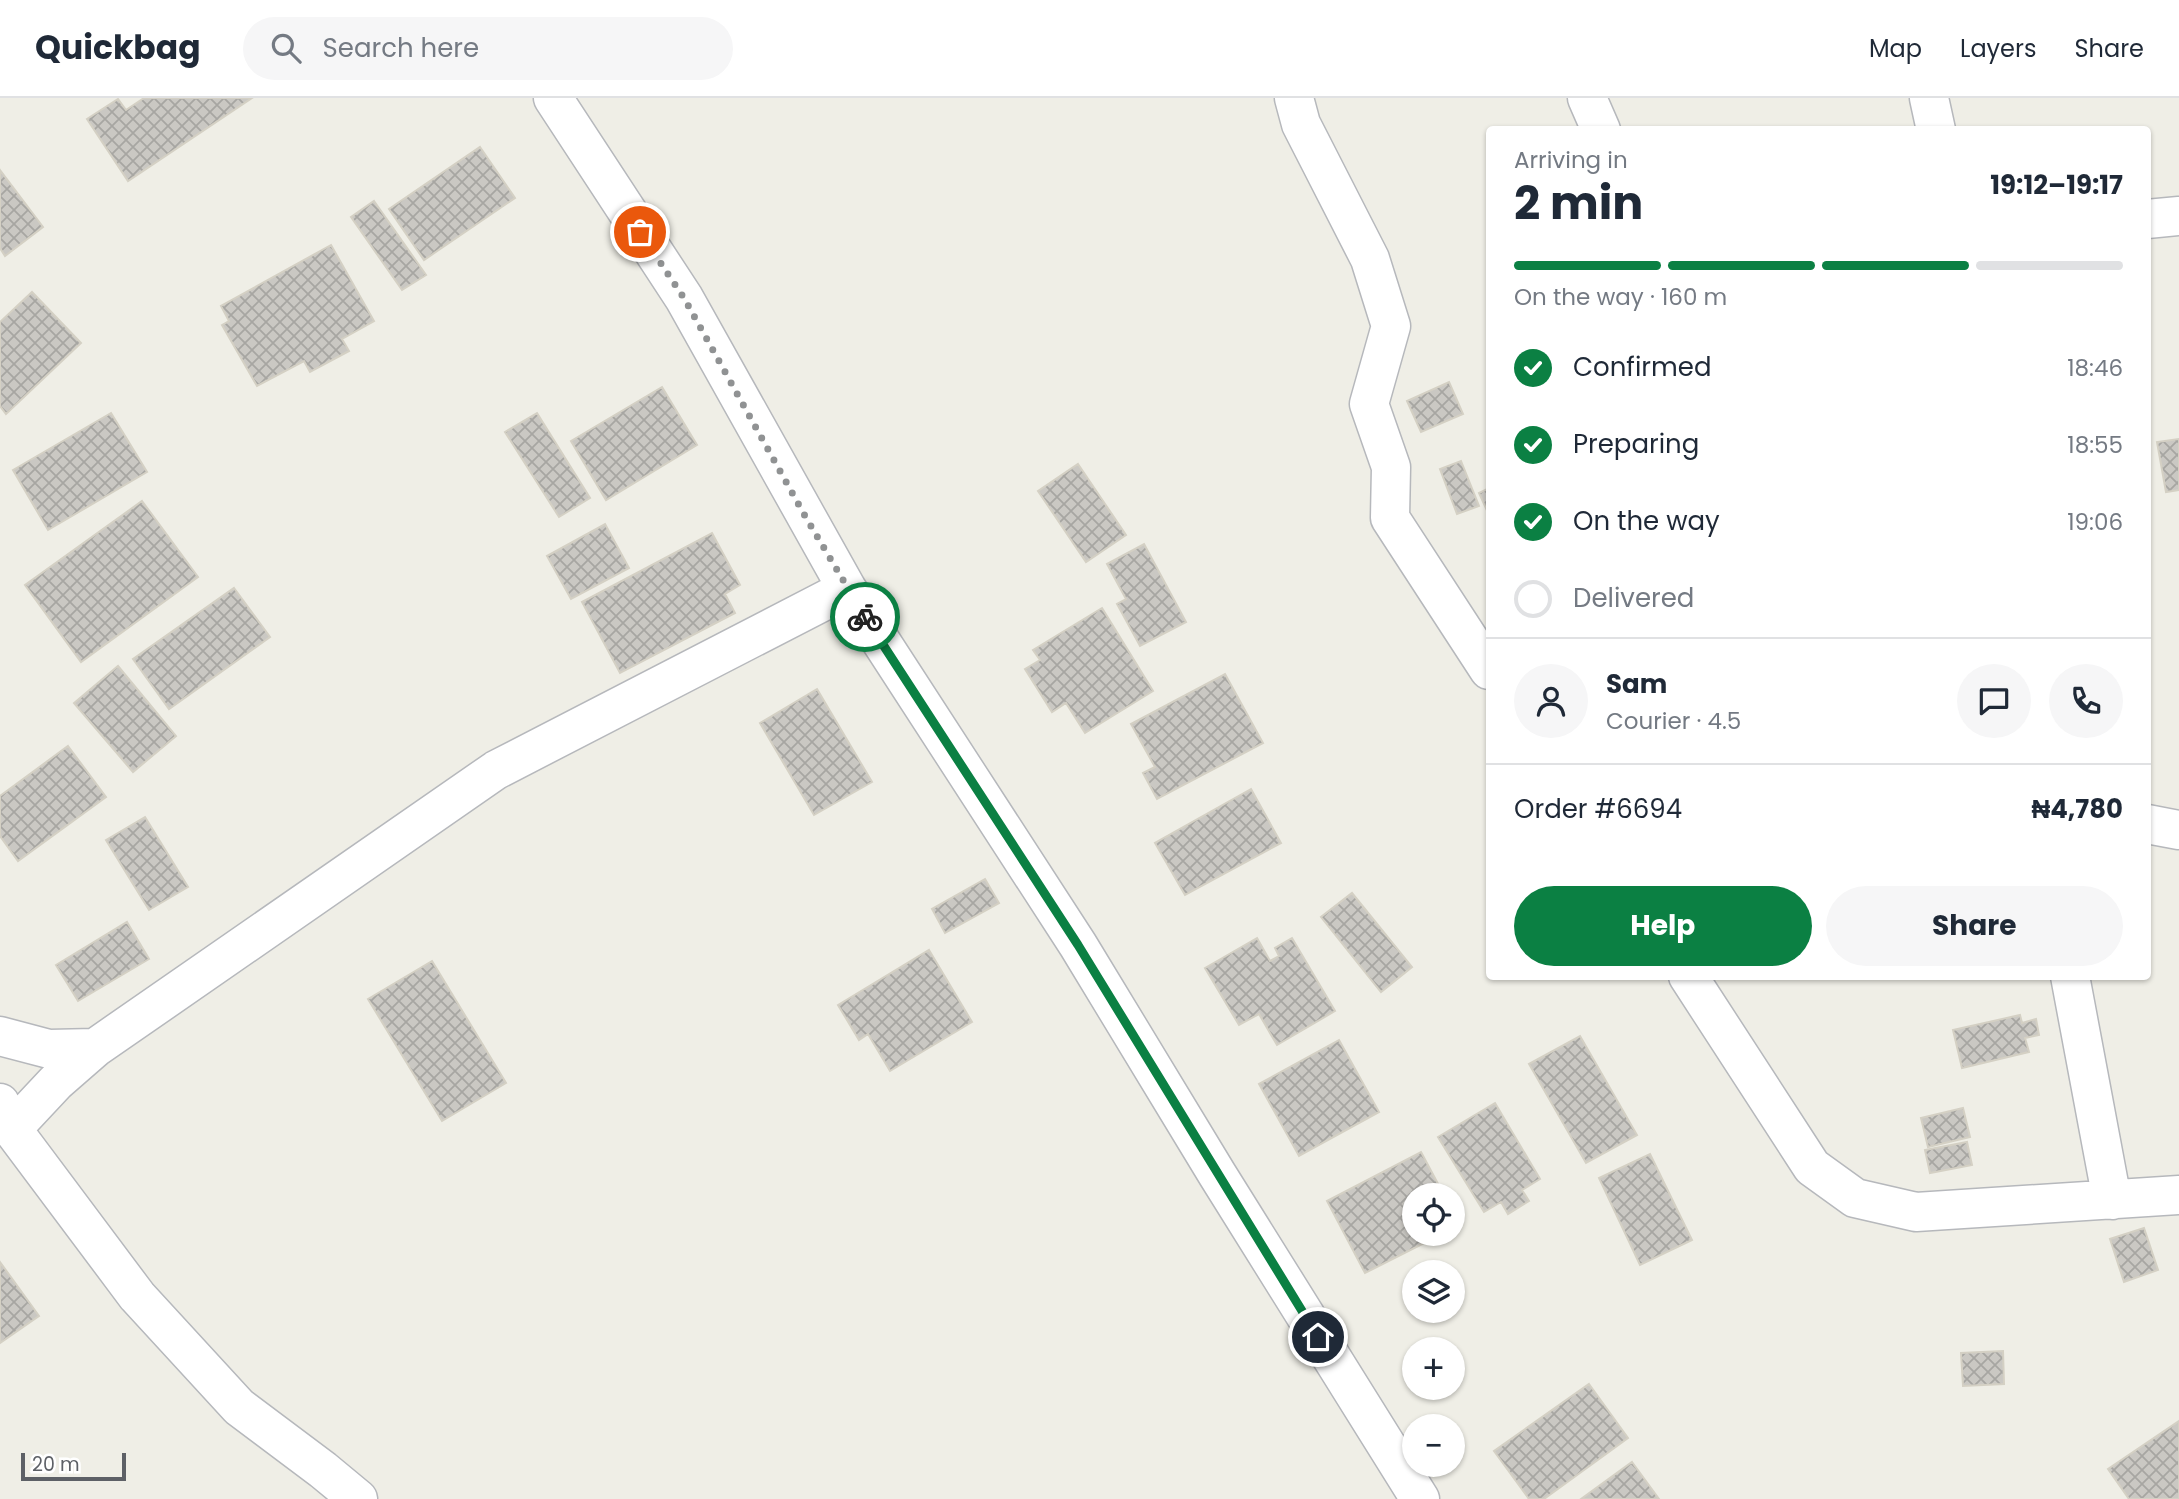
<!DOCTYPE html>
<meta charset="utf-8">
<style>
:root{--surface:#fff;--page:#f6f6f7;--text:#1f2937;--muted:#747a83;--line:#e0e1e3;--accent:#0b8043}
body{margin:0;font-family:Poppins,sans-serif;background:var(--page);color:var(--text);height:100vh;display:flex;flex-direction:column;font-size:26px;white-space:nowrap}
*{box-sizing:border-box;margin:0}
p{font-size:23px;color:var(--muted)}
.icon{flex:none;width:38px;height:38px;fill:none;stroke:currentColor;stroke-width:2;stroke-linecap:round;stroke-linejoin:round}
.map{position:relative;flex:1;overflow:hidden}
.side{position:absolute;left:1486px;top:28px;width:665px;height:854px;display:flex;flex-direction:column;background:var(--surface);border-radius:7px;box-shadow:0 2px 5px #0004}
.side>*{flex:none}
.buttons{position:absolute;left:1402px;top:1085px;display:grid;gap:14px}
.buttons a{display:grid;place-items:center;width:63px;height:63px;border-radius:50%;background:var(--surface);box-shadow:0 2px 5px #0004;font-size:35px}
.scale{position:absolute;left:21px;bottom:18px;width:105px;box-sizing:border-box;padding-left:7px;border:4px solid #5d6066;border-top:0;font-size:19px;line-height:24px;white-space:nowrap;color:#5d6066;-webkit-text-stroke:5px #fff;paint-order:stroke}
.pin{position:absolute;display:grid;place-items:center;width:60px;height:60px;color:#fff;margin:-30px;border:4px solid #fff;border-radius:50%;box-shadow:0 2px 7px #0007}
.courier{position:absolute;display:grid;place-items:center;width:70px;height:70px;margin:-35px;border:5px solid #0b8043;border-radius:50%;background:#fff;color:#222;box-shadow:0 2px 9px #0007}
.overview em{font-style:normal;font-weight:700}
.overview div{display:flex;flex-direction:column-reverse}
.overview{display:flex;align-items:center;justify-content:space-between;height:119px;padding:0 28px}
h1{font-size:46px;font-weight:700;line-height:52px}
.bar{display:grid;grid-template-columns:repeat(4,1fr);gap:10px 7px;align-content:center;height:84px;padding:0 28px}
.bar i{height:9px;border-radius:5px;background:var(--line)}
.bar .selected{background:var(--accent)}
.bar p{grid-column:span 4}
.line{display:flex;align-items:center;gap:18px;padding:0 28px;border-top:2px solid var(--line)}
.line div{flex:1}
.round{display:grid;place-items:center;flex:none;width:74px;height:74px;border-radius:37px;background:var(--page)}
ol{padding:0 28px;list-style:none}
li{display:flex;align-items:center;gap:21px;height:77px}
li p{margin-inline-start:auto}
li .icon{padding:7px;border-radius:50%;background:var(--accent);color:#fff;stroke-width:4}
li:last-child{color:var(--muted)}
li i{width:38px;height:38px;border:4px solid var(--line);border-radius:50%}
.button{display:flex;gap:14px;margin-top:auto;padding:14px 28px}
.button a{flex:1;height:80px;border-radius:42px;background:var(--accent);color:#fff;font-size:28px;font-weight:700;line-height:80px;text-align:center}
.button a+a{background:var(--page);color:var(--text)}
header{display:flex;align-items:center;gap:42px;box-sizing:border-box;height:98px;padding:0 35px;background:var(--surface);border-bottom:2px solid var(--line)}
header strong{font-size:33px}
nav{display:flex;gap:38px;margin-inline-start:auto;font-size:24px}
.search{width:490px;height:63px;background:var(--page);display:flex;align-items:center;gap:18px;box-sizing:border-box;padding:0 24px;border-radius:38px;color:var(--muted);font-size:26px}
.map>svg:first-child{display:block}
.building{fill:url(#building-cross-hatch);stroke:#d4d0c4;stroke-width:2}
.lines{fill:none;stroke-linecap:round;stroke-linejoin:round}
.minor-casing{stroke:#b6b8bc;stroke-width:41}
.minor{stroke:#fff;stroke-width:38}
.done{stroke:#909293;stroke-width:7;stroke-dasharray:0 12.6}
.route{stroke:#0b8043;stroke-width:9}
</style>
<header>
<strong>Quickbag</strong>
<div class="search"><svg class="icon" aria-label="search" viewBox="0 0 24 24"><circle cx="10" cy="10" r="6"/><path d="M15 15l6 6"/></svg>Search here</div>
<nav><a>Map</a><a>Layers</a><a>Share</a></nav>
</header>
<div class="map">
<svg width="2179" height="1401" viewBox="0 0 2179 1401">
<defs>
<pattern id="building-cross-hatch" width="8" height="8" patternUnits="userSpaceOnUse" patternTransform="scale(1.75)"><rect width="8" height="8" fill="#cac8c3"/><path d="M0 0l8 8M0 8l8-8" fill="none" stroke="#a7a6a2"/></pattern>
</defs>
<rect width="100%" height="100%" fill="#efeee6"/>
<path class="building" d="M144 0H252L128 83 87 21 118 1 126 12Z
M480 49 515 100 424 162 389 111Z
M0 72 43 129 5 158 0 150Z
M374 103 426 177 402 192 351 119Z
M331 147 374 223 342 241 349 253 310 274 304 263 257 288 222 227 229 223 221 208Z
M32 194 81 245 6 316 0 308V224Z
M1449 284 1463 316 1421 334 1407 303Z
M662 289 697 347 606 402 571 343Z
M111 315 147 374 48 432 13 372Z
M537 315 590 400 559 419 505 334Z
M2179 341V392L2166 394 2157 344Z
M1461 363 1479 408 1457 416 1440 371Z
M1078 366 1126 437 1086 464 1038 393Z
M1489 390V417L1479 395Z
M142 403 198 479 81 564 25 487Z
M605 426 629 470 571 501 547 458Z
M712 435 740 487 725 496 735 515 620 575 582 504Z
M1144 446 1186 524 1140 548 1117 506 1126 501 1107 466Z
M234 490 270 539 169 611 133 561Z
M1102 510 1153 593 1085 635 1066 605 1052 614 1025 571 1040 562 1033 552Z
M118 568 176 638 133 674 74 605Z
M1225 576 1263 645 1157 701 1143 675 1155 669 1131 626Z
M817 591 872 684 814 717 760 625Z
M68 648 106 699 18 763 0 738V698Z
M1251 691 1281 745 1185 797 1155 745Z
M145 719 188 789 149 812 106 742Z
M985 781 999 805 945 835 932 811Z
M1352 795 1412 869 1381 894 1321 819Z
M127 824 149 861 78 903 56 867Z
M1257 840 1270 863 1279 858 1275 850 1292 840 1335 913 1277 947 1259 916 1239 927 1205 870Z
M929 852 972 924 890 973 868 936 859 942 838 907Z
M432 863 506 985 442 1023 368 901Z
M2020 917 2022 925 2036 921 2039 937 2025 940 2029 954 1962 970 1953 932Z
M1580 938 1637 1037 1586 1065 1529 966Z
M1339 942 1379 1014 1299 1058 1259 986Z
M1495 1005 1540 1081 1522 1092 1529 1103 1508 1116 1501 1104 1484 1114 1438 1039Z
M1963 1010 1970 1039 1928 1049 1921 1020Z
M1967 1044 1972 1067 1930 1075 1925 1052Z
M1421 1054 1444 1097H1414V1136H1442L1365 1175 1327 1103Z
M1650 1056 1692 1142 1640 1167 1599 1080Z
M1452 1114 1459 1127 1452 1131Z
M2144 1130 2158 1172 2124 1184 2110 1141Z
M0 1164 39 1218 0 1245Z
M2003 1253 2004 1286 1963 1288 1961 1255Z
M1589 1286 1628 1340 1544 1401H1529L1494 1353Z
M2179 1323V1401H2129L2108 1371Z
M1632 1364 1659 1401H1581Z"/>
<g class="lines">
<defs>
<path id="minor" d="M553 0 684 200 847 491 1078 847 1217 1076 1420 1401
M1294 0 1301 26 1370 161 1391 228 1369 306 1391 369 1390 420 1489 572
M1587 0 1601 32
M1929 0 1936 32
M2147 121 2179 118
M2147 726 2179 732
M1688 878 1812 1069 1855 1100 1916 1114 2179 1097
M2070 878 2112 1102
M0 938 49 951 95 950 496 672 847 491
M0 1005 12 1031 137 1198 239 1309 323 1372 358 1401
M12 1031 56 984 95 950"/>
</defs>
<use href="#minor" class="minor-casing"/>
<use href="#minor" class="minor"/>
</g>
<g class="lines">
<path class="done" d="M640 134 684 200 805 418 865 519"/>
<path class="route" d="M865 519 1078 847 1318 1239"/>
</g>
</svg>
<div class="buttons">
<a><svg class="icon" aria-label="locate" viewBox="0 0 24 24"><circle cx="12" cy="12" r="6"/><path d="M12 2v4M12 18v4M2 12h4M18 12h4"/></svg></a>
<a><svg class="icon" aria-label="layers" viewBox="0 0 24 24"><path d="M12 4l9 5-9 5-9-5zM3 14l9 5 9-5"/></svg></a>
<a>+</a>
<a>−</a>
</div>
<div class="scale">20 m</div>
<div class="pin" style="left:640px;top:134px;background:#ea580c"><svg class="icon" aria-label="bag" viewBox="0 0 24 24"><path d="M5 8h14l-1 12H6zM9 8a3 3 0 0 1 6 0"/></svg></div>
<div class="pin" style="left:1318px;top:1239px;background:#1f2937"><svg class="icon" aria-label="home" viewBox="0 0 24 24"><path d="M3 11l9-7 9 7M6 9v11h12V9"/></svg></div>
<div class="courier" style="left:865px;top:519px"><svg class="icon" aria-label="bike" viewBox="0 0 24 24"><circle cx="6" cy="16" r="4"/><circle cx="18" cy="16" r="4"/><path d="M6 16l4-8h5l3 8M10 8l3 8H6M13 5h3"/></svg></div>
<section class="side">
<div class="overview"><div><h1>2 min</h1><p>Arriving in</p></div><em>19:12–19:17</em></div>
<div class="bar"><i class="selected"></i><i class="selected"></i><i class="selected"></i><i></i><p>On the way · 160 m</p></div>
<ol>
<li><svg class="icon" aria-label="check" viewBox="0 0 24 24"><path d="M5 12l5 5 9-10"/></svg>Confirmed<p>18:46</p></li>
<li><svg class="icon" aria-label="check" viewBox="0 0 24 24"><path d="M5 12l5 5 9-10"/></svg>Preparing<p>18:55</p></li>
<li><svg class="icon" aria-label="check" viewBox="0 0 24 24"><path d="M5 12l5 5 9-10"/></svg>On the way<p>19:06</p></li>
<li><i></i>Delivered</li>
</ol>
<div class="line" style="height:126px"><a class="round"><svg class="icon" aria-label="person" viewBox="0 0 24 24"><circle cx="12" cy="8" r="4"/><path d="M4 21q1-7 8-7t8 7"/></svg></a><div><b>Sam</b><p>Courier · 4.5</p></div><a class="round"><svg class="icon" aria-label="chat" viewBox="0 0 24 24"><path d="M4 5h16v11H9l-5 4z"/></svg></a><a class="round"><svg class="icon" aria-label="phone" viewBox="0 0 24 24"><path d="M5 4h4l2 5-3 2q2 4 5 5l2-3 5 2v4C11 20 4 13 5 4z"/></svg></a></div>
<div class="line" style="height:91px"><div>Order #6694</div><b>₦4,780</b></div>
<div class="button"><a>Help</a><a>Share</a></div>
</section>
</div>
